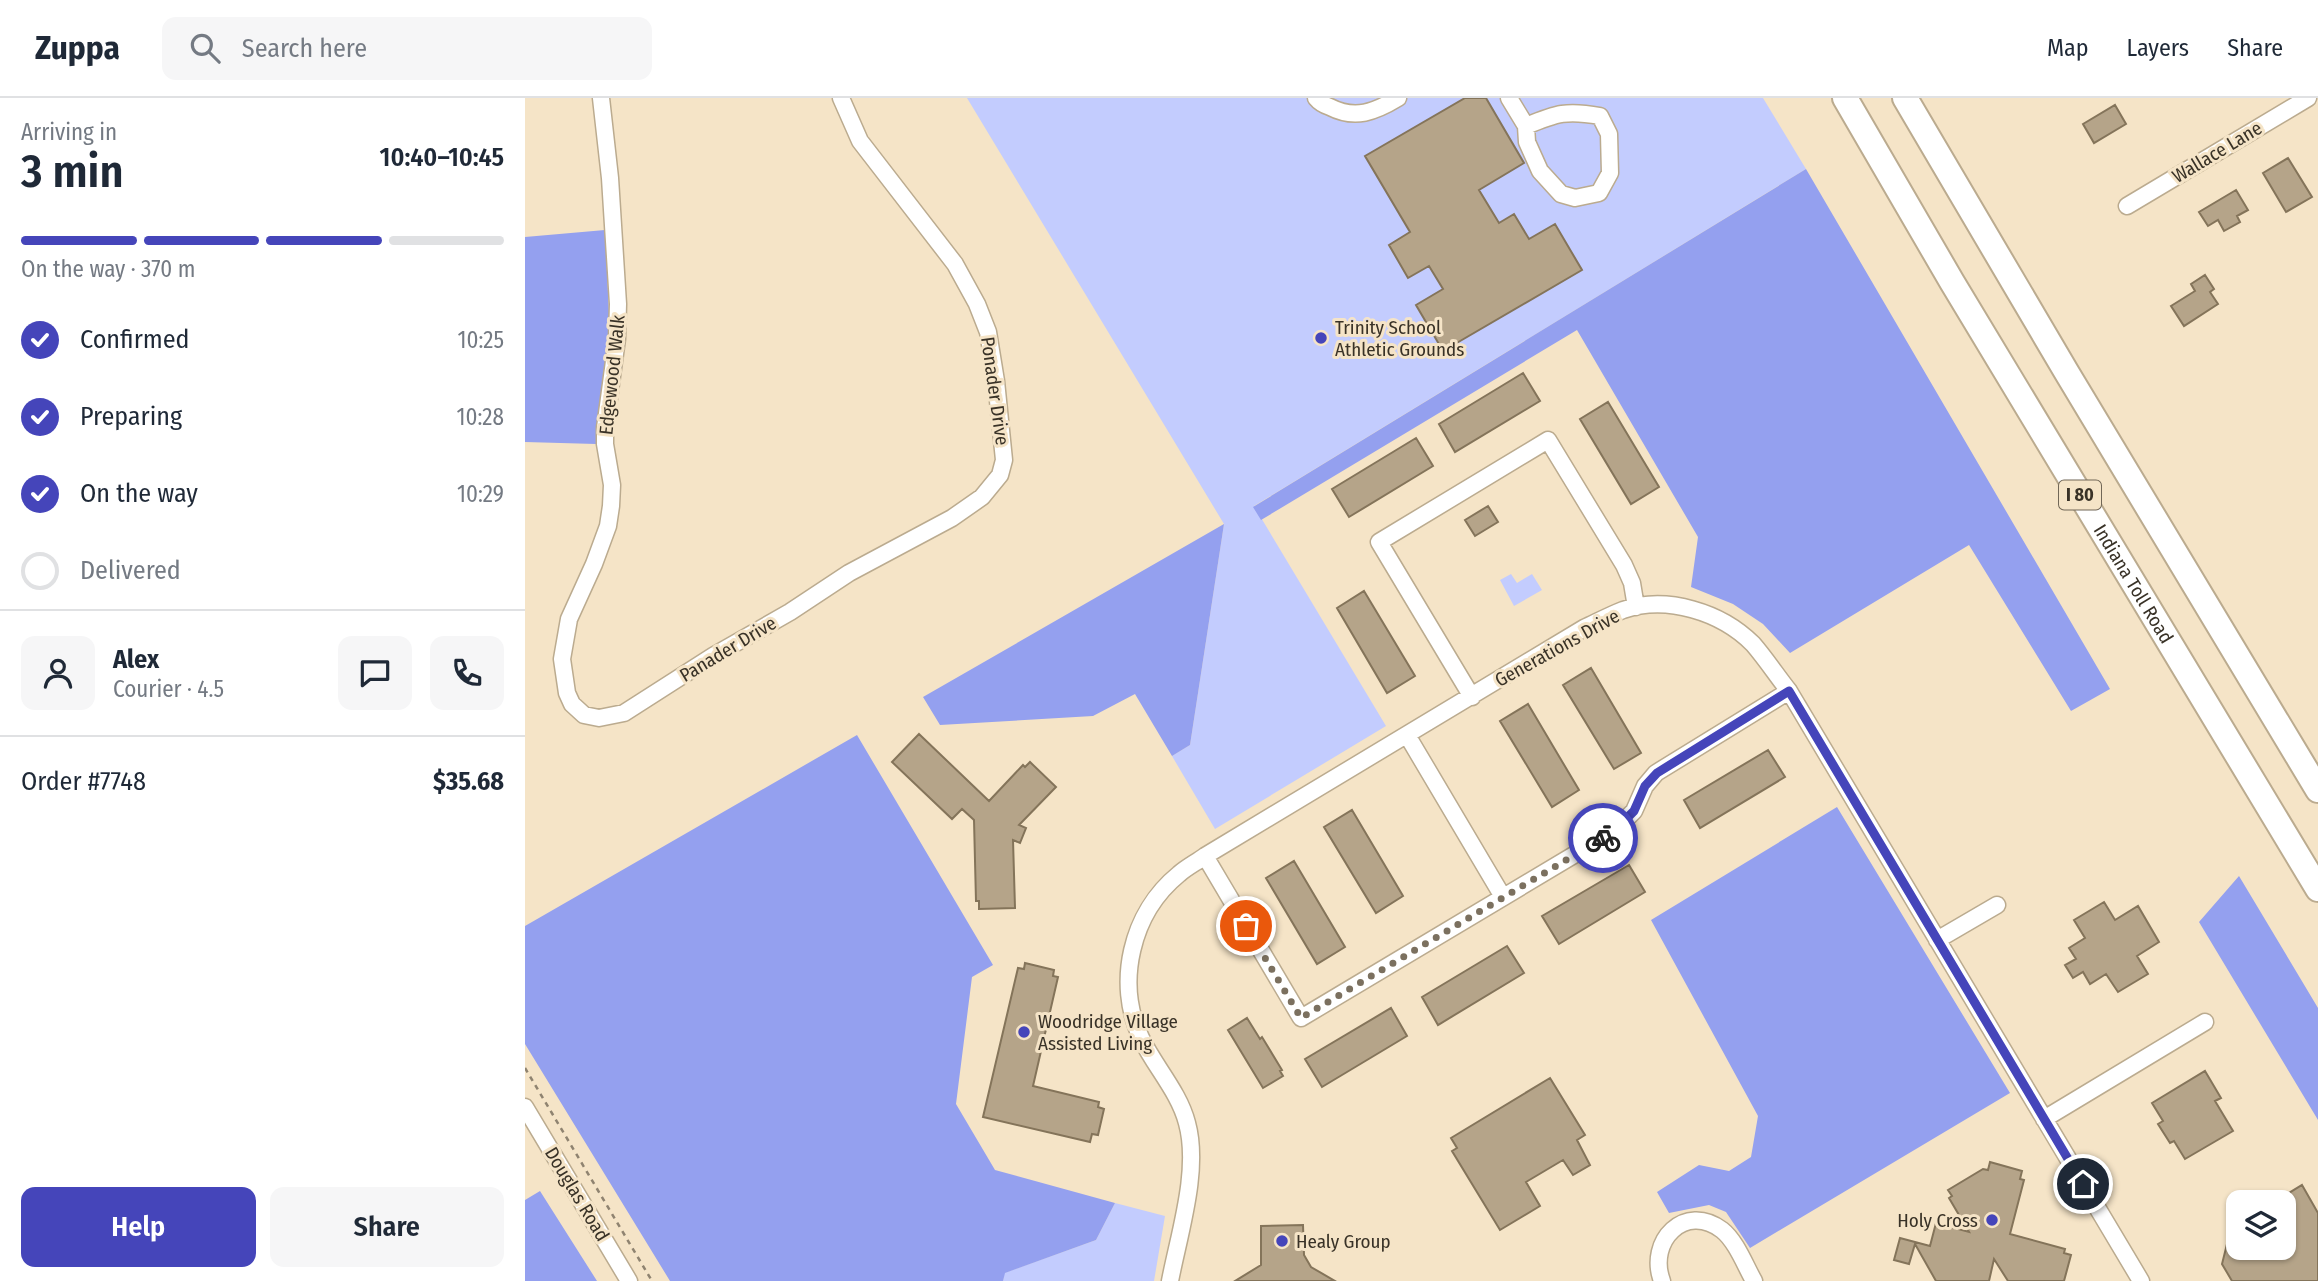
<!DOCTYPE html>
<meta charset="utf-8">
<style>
:root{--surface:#fff;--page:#f6f6f7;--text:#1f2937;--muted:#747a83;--line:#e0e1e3;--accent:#4545ba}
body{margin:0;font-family:"Fira Sans Condensed",sans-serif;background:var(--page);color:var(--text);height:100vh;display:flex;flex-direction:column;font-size:26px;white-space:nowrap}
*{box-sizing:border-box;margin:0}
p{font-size:23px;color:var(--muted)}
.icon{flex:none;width:38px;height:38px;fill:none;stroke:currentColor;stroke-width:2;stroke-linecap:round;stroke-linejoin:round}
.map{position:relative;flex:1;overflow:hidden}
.panel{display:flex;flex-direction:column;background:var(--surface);width:525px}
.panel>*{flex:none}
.controls{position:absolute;left:1701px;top:1092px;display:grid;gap:14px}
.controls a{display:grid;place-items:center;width:70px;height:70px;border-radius:14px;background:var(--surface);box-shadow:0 2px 5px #0004;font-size:35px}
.pin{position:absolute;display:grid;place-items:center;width:60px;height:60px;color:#fff;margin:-30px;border:4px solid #fff;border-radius:50%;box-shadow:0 2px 7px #0007}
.courier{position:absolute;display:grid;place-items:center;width:70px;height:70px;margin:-35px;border:5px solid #4545ba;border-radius:50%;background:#fff;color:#222;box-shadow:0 2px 9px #0007}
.head em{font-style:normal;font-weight:600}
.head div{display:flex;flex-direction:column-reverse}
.head{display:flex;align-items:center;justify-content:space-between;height:119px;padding:0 21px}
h1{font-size:46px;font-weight:600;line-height:52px}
.bar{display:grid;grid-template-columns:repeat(4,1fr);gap:10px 7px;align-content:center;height:84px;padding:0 21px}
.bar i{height:9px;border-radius:5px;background:var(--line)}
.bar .on{background:var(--accent)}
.bar p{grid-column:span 4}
.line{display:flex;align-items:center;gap:18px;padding:0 21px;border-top:2px solid var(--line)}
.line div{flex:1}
.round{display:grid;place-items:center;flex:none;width:74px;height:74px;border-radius:14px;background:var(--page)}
ol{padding:0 21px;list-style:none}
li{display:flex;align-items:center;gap:21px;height:77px}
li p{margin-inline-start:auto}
li .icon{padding:7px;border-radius:50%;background:var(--accent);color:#fff;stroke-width:4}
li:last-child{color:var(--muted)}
li i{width:38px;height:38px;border:4px solid var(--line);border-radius:50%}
.action{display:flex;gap:14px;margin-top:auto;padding:14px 21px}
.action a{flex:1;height:80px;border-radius:14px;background:var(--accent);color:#fff;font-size:28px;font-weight:600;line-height:80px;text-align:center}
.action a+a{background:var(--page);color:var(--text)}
header{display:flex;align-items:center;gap:42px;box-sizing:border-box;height:98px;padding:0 35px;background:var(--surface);border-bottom:2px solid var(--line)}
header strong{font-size:33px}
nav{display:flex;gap:38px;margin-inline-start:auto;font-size:24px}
.search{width:490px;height:63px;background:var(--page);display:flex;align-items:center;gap:18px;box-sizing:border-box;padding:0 24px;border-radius:14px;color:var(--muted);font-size:26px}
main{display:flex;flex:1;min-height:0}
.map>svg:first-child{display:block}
.green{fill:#c3ccfe}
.forest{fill:#94a0ef}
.building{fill:#b5a489;stroke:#84745a;stroke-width:2}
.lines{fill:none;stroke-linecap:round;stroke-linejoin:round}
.minor-casing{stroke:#bbab8f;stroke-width:19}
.highway-casing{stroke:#bbab8f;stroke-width:28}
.path{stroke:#8f8370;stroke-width:2.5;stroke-dasharray:5 5;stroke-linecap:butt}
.minor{stroke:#fff;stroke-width:16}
.highway{stroke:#fff;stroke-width:24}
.done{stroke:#7b705f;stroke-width:7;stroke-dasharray:0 12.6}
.route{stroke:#4545ba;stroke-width:9}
.poi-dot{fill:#4545ba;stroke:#f5e4c7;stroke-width:2.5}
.labels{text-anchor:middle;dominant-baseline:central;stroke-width:6;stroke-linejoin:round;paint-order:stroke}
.shield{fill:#f5e4c7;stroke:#716757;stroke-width:2}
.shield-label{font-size:18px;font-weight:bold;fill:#393227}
.street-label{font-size:19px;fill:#393227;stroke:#f5e4c7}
.poi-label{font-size:19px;fill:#393227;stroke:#f5e4c7;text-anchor:start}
</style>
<header>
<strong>Zuppa</strong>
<div class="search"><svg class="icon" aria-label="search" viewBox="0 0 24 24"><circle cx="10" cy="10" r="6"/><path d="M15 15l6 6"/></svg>Search here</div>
<nav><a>Map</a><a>Layers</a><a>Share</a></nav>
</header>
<main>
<section class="panel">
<div class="head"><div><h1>3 min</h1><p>Arriving in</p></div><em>10:40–10:45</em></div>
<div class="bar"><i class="on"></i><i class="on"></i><i class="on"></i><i></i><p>On the way · 370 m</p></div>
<ol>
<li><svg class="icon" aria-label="check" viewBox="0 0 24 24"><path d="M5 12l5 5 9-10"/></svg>Confirmed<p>10:25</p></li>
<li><svg class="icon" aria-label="check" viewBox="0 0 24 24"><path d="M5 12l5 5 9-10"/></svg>Preparing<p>10:28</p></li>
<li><svg class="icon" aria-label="check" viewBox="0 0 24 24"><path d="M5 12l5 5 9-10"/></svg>On the way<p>10:29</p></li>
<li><i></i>Delivered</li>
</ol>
<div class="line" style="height:126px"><a class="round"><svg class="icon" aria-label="person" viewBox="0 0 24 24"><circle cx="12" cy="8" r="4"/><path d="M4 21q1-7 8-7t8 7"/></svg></a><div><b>Alex</b><p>Courier · 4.5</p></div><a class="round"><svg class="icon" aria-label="chat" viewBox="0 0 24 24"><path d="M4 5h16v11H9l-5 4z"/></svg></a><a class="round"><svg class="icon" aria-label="phone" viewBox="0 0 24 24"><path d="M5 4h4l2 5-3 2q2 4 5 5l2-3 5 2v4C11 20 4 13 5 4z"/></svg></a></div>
<div class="line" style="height:91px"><div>Order #7748</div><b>$35.68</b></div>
<div class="action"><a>Help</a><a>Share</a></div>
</section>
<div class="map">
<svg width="1793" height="1183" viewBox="0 0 1793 1183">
<rect width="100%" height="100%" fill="#f5e4c7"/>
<path class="green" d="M442 0H1238L1281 71 729 408 861 628 690 731 647 658 665 647 699 426Z
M986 476 992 485 1007 476 1017 492 989 508 975 482Z
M590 1105 640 1118 629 1183H478L479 1175 571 1142Z"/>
<path class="forest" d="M1281 71 1585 591 1546 613 1444 447 1265 555 1238 526 1208 506 1166 489 1173 439 1052 232 736 422 728 409Z
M80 132 84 215 82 259 71 346 0 344V139Z
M699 426 665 647 647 658 610 596 568 618 415 627 398 599Z
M332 637 468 867 447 879 431 1006 470 1072 590 1105 571 1142 480 1175 478 1183H145L0 946V828Z
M1312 709 1485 995 1225 1150 1201 1114 1184 1107 1144 1115 1132 1094 1174 1067 1204 1073 1226 1059 1233 1018 1126 822Z
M1714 778 1793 910V1022L1674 824Z
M15 1093 72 1183H0V1102Z"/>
<path class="building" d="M940 0H961L999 65 954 92 974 125 989 116 1004 141 1030 126 1057 172 918 253 891 207 918 191 904 168 883 180 864 147 885 134 840 58Z
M1590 7 1601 26 1569 45 1558 26Z
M1763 60 1787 99 1761 114 1738 75Z
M1711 92 1723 112 1712 118 1715 124 1699 133 1693 122 1683 128 1674 114Z
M1680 177 1689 191 1685 194 1693 206 1659 228 1646 208 1670 193 1666 186Z
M998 275 1015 303 930 354 914 326Z
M1083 304 1134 389 1106 406 1055 321Z
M891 340 908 368 824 419 807 391Z
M963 408 973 424 950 438 940 422Z
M839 493 890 578 862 595 812 510Z
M1066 570 1116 655 1089 671 1038 587Z
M1003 606 1054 692 1027 709 975 623Z
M394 636 464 703 498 667 500 669 505 664 531 689 494 727 501 730 495 745 488 742 490 810 454 811V803H451L449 722 437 711 427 721 367 664Z
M1243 652 1260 679 1175 730 1159 702Z
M827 712 878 798 851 815 799 729Z
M769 763 820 849 792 866 741 780Z
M1104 767 1120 794 1034 846 1017 818Z
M1579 804 1590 822 1613 808 1634 844 1612 858 1623 876 1593 894 1581 876 1565 886 1558 874 1548 880 1540 867 1551 861 1544 850 1560 840 1549 822Z
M982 848 999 875 913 927 897 899Z
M500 865 529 872 528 878 533 879 508 988 574 1004 573 1009 579 1011 573 1037 567 1036 565 1044 458 1019 493 870 499 871Z
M866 910 882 938 797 989 780 961Z
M722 920 735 941 737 939 757 972 755 973 758 978 738 990 703 932Z
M1680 973 1696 1000 1690 1003 1708 1033 1660 1061 1649 1043 1645 1045 1633 1026 1638 1023 1627 1005Z
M1025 980 1060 1037 1052 1042 1065 1067 1048 1077 1038 1062 1001 1084 1015 1108 975 1132 927 1053 932 1050 926 1040Z
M1465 1064 1497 1073 1495 1081 1499 1082 1485 1136 1540 1151 1539 1155 1546 1157 1539 1183H1483L1469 1161 1464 1183H1411L1390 1146 1384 1166 1369 1162 1375 1140 1405 1148 1411 1125 1444 1134 1424 1100 1427 1098 1423 1092 1458 1071 1463 1072Z
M1777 1087 1793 1115V1183H1707L1697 1166 1709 1118 1713 1119V1150H1759V1098Z
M778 1127 779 1157 786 1169 810 1183H710L736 1167V1128Z"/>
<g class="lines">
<defs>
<path id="minor" d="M76 0 85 80 93 206 92 241 80 330V346L87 387 86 408 83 428 69 466 44 521 37 561 42 595 47 606 59 617 74 620 99 615 188 558 265 514 324 475 427 420 457 399 475 377 479 362 471 283 463 234 452 206 430 166 335 43 316 0
M791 0C795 5 799 7 805 9 830 22 850 14 873 0
M984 0 1001 28 1002 44 1015 73 1036 96 1050 100 1074 95 1085 75 1084 36 1075 18C1042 12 1032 15 1001 28
M1602 108 1783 0
M947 599 854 444 1023 342 1099 467 1107 485 1111 509
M882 637 978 799
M680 758 776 920 1089 733 1109 713 1120 688 1131 675 1264 593
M1412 842 1472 807
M0 1009 104 1183
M1519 1021 1680 924
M645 1183C654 1136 675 1072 662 1025 654 994 630 969 616 940 590 885 606 815 654 776 662 769 672 764 680 758L1059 530C1072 524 1085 517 1098 512 1142 497 1196 514 1228 546 1241 561 1252 578 1264 593L1616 1183
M1137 1183C1122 1143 1160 1104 1197 1132 1211 1143 1220 1167 1229 1183"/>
<g id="highway">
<path id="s1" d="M1320 0 1427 184 1793 791"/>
<path d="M1380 0 1542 275 1793 692"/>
</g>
</defs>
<use href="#minor" class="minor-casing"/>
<use href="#highway" class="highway-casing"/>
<path class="path" d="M0 970 127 1183"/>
<use href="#minor" class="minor"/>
<use href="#highway" class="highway"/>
</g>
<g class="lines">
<path class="done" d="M721 828 776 920 1078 740"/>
<path class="route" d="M1078 740 1089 733 1109 713 1120 688 1132 675 1264 593 1558 1086"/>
</g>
<g class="poi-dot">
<circle cx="796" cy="240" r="7"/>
<circle cx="499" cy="934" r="7"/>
<circle cx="1467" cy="1122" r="7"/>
<circle cx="757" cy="1143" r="7"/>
</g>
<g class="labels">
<rect class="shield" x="1534" y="382.5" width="42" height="29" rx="5"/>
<g class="shield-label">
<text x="1555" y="397">I 80</text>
</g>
<g class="street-label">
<text transform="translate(1692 54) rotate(-31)">Wallace Lane</text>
<text transform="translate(87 277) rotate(-84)">Edgewood Walk</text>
<text transform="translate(470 293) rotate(82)">Ponader Drive</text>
<text stroke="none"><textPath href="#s1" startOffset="565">Indiana Toll Road</textPath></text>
<text transform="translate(1032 550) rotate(-29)">Generations Drive</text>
<text transform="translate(203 551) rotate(-31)">Panader Drive</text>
<text transform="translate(52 1096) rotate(59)">Douglas Road</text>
</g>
<g class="poi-label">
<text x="810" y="229">Trinity School<tspan x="810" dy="22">Athletic Grounds</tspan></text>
<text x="513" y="923">Woodridge Village<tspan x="513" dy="22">Assisted Living</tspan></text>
<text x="1453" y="1122" text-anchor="end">Holy Cross</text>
<text x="771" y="1143">Healy Group</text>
</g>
</g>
</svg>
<div class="controls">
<a><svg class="icon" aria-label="layers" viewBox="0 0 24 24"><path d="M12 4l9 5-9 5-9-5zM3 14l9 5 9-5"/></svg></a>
</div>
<div class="pin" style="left:721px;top:828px;background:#ea580c"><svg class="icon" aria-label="bag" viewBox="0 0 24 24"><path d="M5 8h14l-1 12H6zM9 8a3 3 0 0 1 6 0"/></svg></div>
<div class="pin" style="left:1558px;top:1086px;background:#1f2937"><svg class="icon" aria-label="home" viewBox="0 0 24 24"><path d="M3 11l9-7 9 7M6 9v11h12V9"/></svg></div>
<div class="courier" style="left:1078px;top:740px"><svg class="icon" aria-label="bike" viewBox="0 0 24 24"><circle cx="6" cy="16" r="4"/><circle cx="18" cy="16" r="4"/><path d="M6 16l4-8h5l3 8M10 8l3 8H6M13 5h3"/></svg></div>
</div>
</main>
